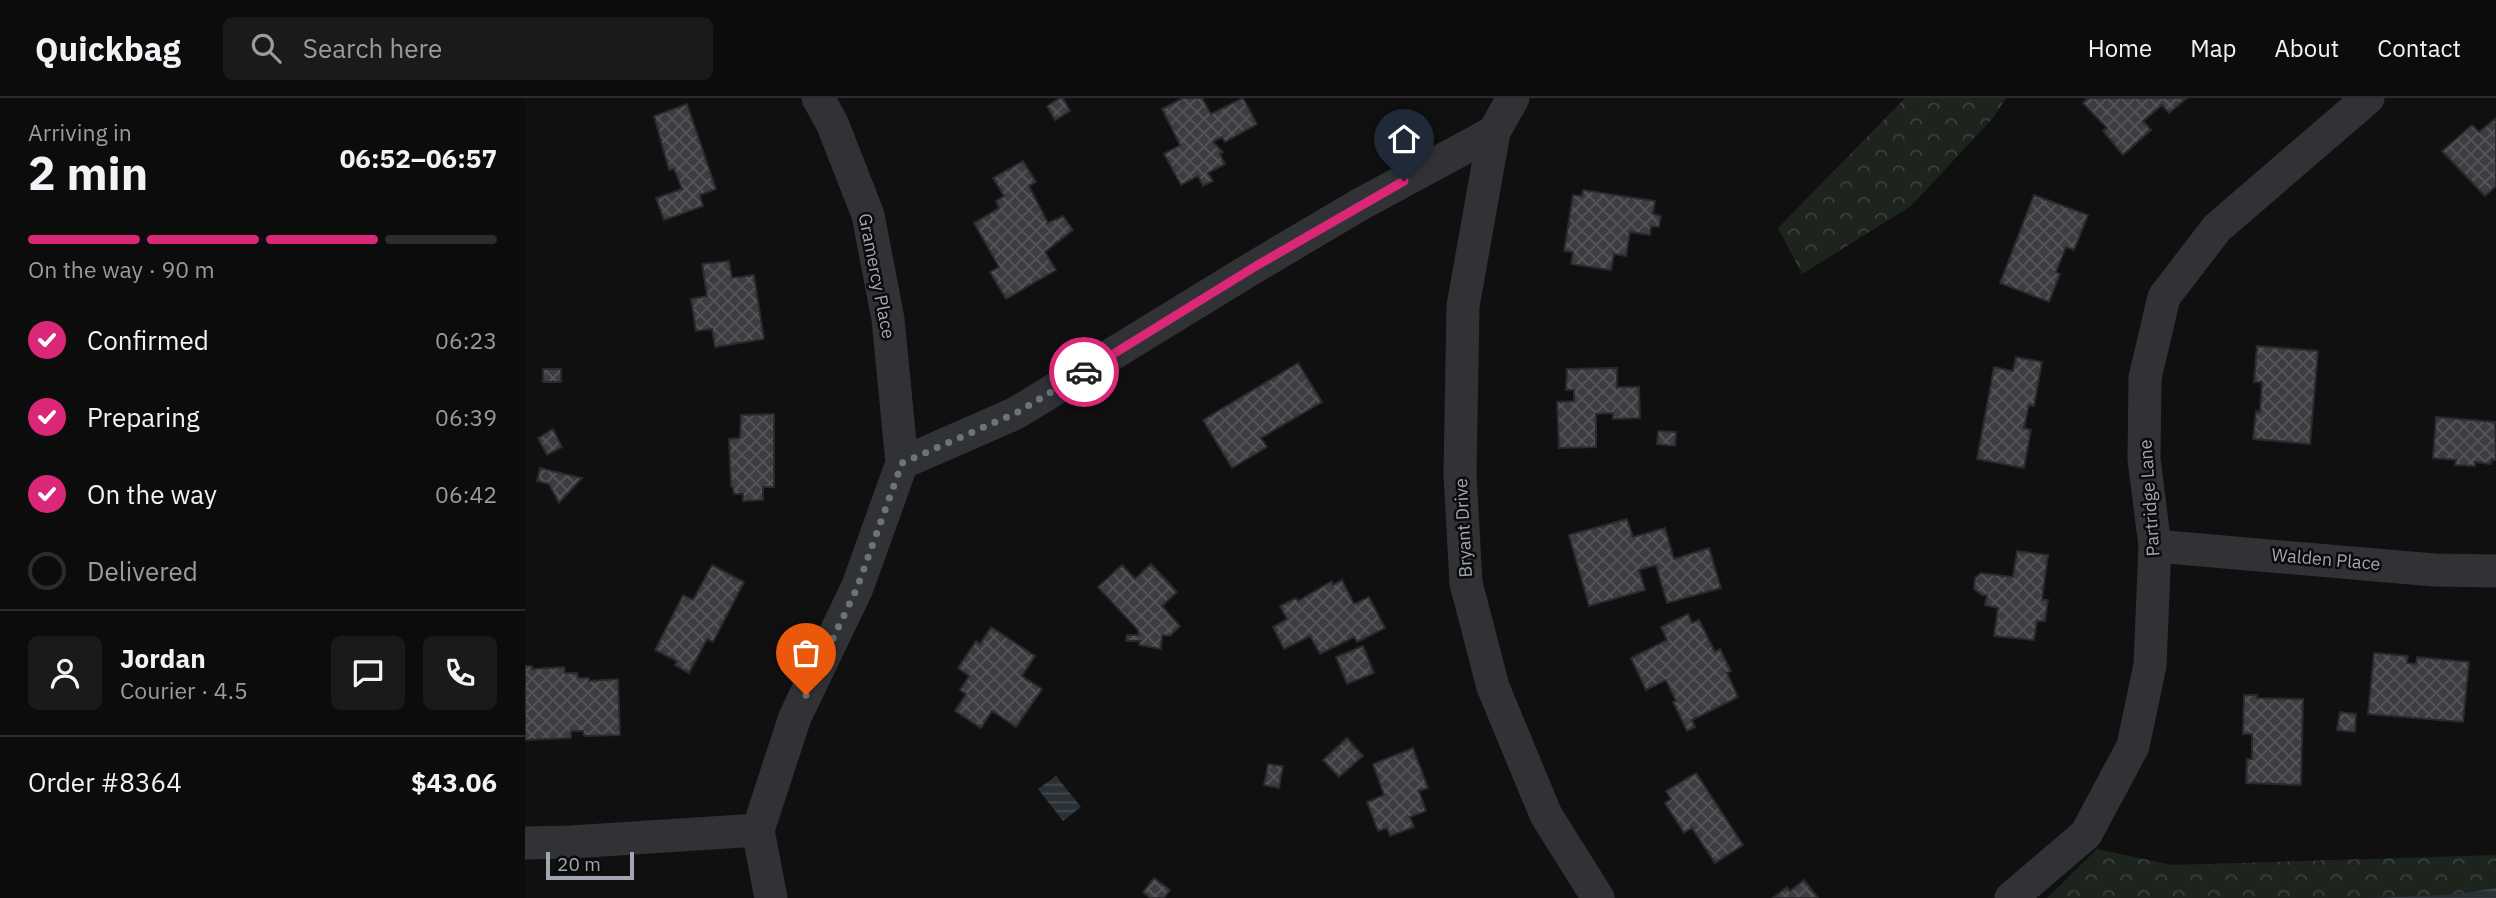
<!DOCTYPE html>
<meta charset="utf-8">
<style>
:root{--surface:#0c0c0d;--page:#1a1a1b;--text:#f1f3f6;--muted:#9a9b9d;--line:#2c2c2e;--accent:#db2777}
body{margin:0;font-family:"IBM Plex Sans",sans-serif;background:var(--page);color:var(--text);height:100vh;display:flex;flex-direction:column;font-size:26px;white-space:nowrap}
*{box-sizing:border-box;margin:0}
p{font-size:23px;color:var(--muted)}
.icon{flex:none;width:38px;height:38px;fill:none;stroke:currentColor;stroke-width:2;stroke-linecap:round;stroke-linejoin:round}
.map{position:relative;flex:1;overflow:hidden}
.panel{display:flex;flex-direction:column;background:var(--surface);width:525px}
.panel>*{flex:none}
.scale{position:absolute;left:21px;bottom:18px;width:88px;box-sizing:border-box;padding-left:7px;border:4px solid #a1a6b2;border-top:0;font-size:19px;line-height:24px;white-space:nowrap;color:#a1a6b2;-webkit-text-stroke:5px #0b0b0c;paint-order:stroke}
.pin{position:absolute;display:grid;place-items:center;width:60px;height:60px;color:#fff;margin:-72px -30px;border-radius:50% 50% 50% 0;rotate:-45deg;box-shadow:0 0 7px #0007}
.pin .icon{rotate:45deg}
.courier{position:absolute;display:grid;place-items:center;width:70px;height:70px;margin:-35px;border:5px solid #db2777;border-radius:50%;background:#fff;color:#222;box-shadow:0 2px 9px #0007}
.head em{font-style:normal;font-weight:800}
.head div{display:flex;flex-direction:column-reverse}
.head{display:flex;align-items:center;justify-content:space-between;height:119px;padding:0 28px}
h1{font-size:46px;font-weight:800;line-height:52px}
.bar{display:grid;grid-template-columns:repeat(4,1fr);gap:10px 7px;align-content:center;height:84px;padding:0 28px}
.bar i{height:9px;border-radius:5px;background:var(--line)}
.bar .current{background:var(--accent)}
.bar p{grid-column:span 4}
.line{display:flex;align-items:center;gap:18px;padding:0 28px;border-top:2px solid var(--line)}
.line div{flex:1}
.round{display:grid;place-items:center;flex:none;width:74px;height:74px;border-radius:10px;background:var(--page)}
ol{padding:0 28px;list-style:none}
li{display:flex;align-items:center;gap:21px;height:77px}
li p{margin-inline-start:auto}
li .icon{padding:7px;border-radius:50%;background:var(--accent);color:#fff;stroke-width:4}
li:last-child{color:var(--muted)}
li i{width:38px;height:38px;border:4px solid var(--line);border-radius:50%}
header{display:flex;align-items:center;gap:42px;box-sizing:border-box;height:98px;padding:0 35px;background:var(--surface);border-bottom:2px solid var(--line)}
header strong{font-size:33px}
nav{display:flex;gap:38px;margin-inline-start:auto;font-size:24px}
.search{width:490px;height:63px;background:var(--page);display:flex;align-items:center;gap:18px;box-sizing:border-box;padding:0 24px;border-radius:10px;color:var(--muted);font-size:26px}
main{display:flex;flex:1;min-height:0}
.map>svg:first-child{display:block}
.forest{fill:url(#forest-crowns)}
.water{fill:url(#water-rules)}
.building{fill:url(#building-cross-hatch);stroke:#2a2a2d;stroke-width:2}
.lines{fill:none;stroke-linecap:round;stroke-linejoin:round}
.minor{stroke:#313236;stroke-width:33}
.done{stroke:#6e727a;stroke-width:7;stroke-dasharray:0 12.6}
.route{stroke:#db2777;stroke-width:9}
.labels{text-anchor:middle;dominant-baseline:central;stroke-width:5;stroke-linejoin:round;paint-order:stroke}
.street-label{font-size:18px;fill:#a1a6b2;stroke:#0b0b0c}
</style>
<header>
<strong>Quickbag</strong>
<div class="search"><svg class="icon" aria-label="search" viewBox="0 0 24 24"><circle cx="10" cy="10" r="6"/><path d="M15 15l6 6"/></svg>Search here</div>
<nav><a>Home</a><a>Map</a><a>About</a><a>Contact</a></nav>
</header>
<main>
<section class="panel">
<div class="head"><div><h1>2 min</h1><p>Arriving in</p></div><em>06:52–06:57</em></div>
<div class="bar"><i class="current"></i><i class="current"></i><i class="current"></i><i></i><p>On the way · 90 m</p></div>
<ol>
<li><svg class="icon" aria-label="check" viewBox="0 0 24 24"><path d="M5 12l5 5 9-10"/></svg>Confirmed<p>06:23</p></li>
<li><svg class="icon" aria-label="check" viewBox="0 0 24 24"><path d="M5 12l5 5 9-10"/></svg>Preparing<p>06:39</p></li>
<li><svg class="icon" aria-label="check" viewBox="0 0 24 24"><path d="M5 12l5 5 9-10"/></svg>On the way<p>06:42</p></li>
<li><i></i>Delivered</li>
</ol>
<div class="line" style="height:126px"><a class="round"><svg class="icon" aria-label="person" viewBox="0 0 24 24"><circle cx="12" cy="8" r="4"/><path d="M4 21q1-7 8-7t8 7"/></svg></a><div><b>Jordan</b><p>Courier · 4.5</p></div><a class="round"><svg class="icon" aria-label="chat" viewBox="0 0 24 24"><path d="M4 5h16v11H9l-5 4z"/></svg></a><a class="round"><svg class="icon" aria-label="phone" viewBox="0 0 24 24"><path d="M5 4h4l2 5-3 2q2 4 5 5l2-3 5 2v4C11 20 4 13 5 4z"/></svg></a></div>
<div class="line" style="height:91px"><div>Order #8364</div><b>$43.06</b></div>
</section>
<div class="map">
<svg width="1971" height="800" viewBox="0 0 1971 800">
<defs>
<pattern id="forest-crowns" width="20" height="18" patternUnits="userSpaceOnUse" patternTransform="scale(1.75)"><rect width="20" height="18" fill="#1c241d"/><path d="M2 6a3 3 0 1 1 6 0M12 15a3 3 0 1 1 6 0" fill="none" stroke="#3a413b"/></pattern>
<pattern id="water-rules" width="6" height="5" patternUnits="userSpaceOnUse" patternTransform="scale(1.75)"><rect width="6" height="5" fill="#293036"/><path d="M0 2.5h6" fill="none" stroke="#454b51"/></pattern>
<pattern id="building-cross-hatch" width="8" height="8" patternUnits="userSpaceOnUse" patternTransform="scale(1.75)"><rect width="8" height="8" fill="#3c3d41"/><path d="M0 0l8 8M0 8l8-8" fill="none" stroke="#55565a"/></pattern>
</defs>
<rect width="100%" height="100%" fill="#101011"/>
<path class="forest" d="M1380 0H1481L1468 20 1386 108 1277 176 1253 130Z
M1572 751 1647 767 1971 757V790L1931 796 1847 800H1522Z"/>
<path class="water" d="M531 678 556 709 538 723 513 691Z
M1971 790V800H1847L1931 796Z"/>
<path class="building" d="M535 0H538L545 13 530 22 522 8Z
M658 0H677L686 16 718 0 732 26 700 44 697 39 688 44 698 54 695 56 700 66 683 75 688 83 678 88 673 78 656 87 639 56 655 47 637 11Z
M1563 0H1662L1644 15 1637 7 1618 23 1626 32 1598 57 1578 33 1582 30 1558 5Z
M162 6 191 91 175 97 178 108 139 122 131 100 157 91 149 71 144 72 129 18Z
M1971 20V88L1960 98 1917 53 1947 27 1954 34Z
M498 63 511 84 504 88 523 125 538 118 548 132 520 154 531 172 481 201 465 174 474 169 449 125 474 110 471 103 479 98 468 80Z
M1058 92 1130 103 1128 116 1136 118 1134 129 1126 128 1125 137 1105 134 1101 158 1089 156 1086 172 1046 166 1048 154 1039 153 1048 97 1057 98Z
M1509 97 1563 117 1549 152 1541 149 1531 174 1535 176 1524 204 1475 185Z
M204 163 207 180 229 177 239 241 190 249 187 231 171 233 166 201 182 198 177 166Z
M1732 248 1793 253 1785 346 1728 341 1731 313 1735 314 1737 284H1729Z
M1491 259 1517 264 1509 308 1504 307 1499 330 1506 332 1499 370 1452 361 1469 269 1488 273Z
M773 265 797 304 736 340 742 349 707 370 678 322Z
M1092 270V289H1114L1115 320 1088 321V315L1071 316V349L1034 350 1032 304 1049 303V292H1041L1042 271Z
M18 271H36V284H18Z
M249 316V389H238V402L218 403V396H209L208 390 206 388 204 341 215 340 216 317Z
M1911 319 1970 324 1971 362H1966V366L1950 364V368L1930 367 1931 362 1908 360Z
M28 331 37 349 22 357 13 340Z
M1133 333 1151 334 1150 348 1132 346Z
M15 370 57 380 34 405 24 386 12 383Z
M1102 421 1108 439 1140 430 1149 461 1184 450 1196 490 1142 505 1131 467 1114 472 1120 492 1064 508 1044 437Z
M1492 453 1523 457 1517 502H1523L1520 523H1512L1509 542 1469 538 1473 510 1460 507 1462 497H1457L1449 491 1450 480 1456 475 1488 479Z
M626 466 652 494 637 508 655 528 645 538 637 537 636 551 614 547 615 543H601L602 537H614L613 532 573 489 597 467 610 481Z
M187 467 219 484 188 544 182 541 164 575 150 567 152 563 130 552 158 497 168 502Z
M817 482 829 506 844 499 860 530 832 544 829 539 795 556 785 538 759 551 748 529 762 521 755 508 771 500 773 503 807 483 808 487Z
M1163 516 1167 525 1174 522 1190 554 1195 551 1206 573 1202 575 1213 599 1167 622 1170 629 1162 633 1148 604 1151 603 1141 582 1121 592 1106 560 1142 542 1136 529Z
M466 529 510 558 497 578 517 591 491 629 467 613 456 630 430 613 441 596 435 592 444 578 433 570 451 543 455 546Z
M838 548 849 575 822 586 811 559Z
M1849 555 1883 558 1882 565 1891 566 1892 559 1944 564 1938 624 1843 616Z
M0 568H7V571L39 569 40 575H52L53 580H64V583L93 581 95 637 59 638 58 633H46V640L0 642Z
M1719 597H1732V600L1778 601 1776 687 1721 685 1722 661H1727V636H1718Z
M1815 614 1831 616 1830 634 1812 632Z
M822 640 838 658 814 679 798 662Z
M888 650 903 690 894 693 901 713 885 719 889 729 865 738 862 730 853 733 842 704 859 697 848 666Z
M743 666 758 668 754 690 739 687Z
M1171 675 1218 747 1190 765 1167 730 1159 735 1140 705 1146 701 1141 693Z
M629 780 645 792 639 800H625L618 794Z
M1279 782 1293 800H1248L1262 789 1265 793Z"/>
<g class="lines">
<path class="minor" d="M293 0 307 25 343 117 363 221 377 365
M969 34 938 208 935 376 941 485 968 589 1021 717 1073 800
M1630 448 1909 472 1971 473
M0 745 46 744 233 732
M246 800 233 732 270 619 332 490 377 365 491 315 731 168 834 107 969 34 988 0
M1486 800 1561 736 1608 648 1625 567 1630 448 1619 361 1620 280 1639 199 1692 130 1843 0"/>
</g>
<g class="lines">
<path class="done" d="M281 597 332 490 377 365 491 315 559 274"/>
<path class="route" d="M559 274 731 168 879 83"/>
</g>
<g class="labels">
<g class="street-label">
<text transform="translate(352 178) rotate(79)">Gramercy Place</text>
<text transform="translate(1624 400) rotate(-94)">Partridge Lane</text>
<text transform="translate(938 430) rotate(-93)">Bryant Drive</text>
<text transform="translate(1801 461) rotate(5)">Walden Place</text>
</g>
</g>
</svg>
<div class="scale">20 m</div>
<div class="pin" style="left:281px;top:597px;background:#ea580c"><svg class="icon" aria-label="bag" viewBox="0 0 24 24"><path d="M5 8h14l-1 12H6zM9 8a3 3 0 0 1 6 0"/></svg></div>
<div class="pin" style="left:879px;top:83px;background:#1f2937"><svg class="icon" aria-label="home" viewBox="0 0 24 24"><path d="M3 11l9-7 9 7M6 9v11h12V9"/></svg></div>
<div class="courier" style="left:559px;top:274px"><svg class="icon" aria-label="car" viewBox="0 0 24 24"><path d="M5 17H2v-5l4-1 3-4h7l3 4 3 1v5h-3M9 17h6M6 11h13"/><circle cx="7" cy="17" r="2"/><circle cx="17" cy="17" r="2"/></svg></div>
</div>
</main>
